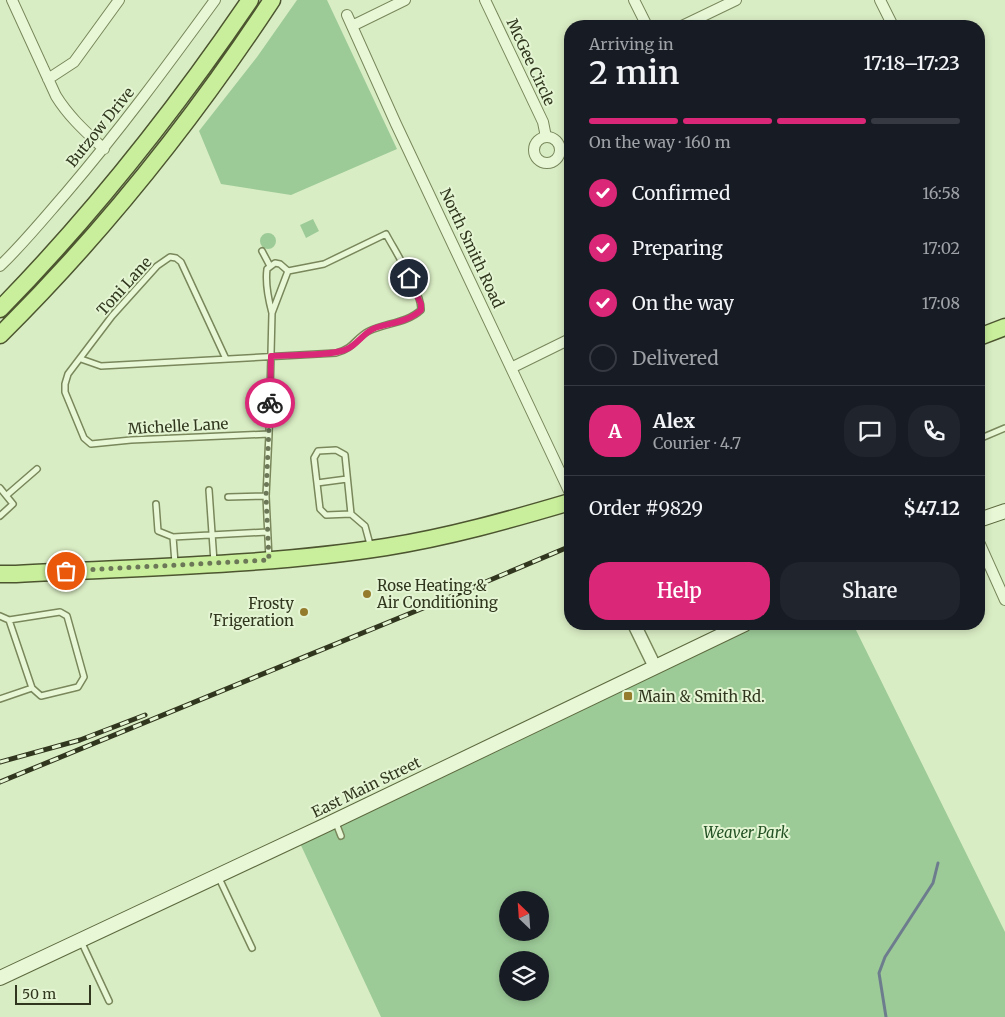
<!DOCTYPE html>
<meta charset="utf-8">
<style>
:root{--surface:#171b24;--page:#20242c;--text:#f1f3f6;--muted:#9ea1a6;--line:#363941;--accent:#db2777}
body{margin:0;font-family:Merriweather,serif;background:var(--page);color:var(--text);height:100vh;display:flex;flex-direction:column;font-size:19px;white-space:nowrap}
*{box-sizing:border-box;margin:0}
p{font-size:16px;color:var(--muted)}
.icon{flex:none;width:28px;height:28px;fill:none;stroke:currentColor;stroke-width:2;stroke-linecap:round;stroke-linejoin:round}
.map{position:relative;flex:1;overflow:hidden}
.details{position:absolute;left:564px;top:20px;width:421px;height:610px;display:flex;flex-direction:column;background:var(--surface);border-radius:20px;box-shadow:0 2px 8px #0003}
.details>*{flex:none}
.needle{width:32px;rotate:335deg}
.controls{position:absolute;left:499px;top:891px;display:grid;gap:10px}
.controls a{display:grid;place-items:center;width:50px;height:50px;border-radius:50%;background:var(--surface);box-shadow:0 2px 8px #0003;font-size:25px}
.scale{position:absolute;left:15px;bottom:12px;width:76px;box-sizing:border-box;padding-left:5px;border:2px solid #31371e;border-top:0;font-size:14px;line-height:18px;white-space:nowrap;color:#31371e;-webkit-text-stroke:4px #e4f5d3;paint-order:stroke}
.pin{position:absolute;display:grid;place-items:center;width:42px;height:42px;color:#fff;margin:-21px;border:2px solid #fff;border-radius:50%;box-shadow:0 1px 5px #0007}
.courier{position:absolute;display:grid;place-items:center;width:50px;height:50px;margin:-25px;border:4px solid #db2777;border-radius:50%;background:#fff;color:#222;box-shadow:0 1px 6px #0007}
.headline em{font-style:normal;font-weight:600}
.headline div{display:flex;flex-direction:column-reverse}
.headline{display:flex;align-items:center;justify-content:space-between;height:85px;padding:0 25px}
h1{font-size:32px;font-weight:600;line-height:38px}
.bar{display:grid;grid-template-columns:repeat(4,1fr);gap:8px 5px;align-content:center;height:60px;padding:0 25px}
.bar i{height:6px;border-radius:4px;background:var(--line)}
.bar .active{background:var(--accent)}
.bar p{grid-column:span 4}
.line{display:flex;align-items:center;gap:12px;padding:0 25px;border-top:1px solid var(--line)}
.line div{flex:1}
.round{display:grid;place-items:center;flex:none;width:52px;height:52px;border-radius:20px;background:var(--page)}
ol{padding:0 25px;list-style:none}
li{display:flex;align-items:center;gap:15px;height:55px}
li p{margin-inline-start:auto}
li .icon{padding:5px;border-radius:50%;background:var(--accent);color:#fff;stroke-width:4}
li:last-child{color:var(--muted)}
li i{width:28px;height:28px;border:2px solid var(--line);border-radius:50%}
.cta{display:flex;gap:10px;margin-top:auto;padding:10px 25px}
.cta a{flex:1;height:58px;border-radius:20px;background:var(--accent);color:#fff;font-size:20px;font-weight:600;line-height:58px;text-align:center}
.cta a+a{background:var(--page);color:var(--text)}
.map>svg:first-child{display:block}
.green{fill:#9dcb98;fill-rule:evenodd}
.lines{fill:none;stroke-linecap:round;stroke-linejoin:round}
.stream{stroke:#6d7d8e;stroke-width:3}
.service-casing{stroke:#79875b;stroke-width:8}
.minor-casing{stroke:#79875b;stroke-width:12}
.tertiary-casing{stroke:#79875b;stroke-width:15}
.secondary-casing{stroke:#5d693e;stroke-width:16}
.primary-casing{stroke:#4c552f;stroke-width:19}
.service{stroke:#e8f8d7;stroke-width:5}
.minor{stroke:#e8f8d7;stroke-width:10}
.tertiary{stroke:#e8f8d7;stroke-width:12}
.secondary{stroke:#e8f8d7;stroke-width:14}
.primary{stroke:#c9ef9c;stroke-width:16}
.rail-casing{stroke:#31371e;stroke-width:5}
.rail{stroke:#e4f5d3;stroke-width:3;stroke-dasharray:9;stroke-linecap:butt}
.done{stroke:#6c7758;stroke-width:5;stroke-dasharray:0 9}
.route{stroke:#db2777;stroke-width:6}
.poi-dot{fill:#947c2c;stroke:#e4f5d3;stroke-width:2}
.labels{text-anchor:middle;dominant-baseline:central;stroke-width:4;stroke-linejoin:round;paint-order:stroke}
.street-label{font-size:15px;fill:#31371e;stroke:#e4f5d3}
.poi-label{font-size:15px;fill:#31371e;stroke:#e4f5d3;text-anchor:start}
.park-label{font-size:15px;font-style:italic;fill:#255326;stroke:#e4f5d3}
</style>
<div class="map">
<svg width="1005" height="1017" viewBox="0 0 1005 1017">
<rect width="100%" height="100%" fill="#d9edc4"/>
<path class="green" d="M297 0H327L397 149 291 195 221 184 199 131 257 57Z
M313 219 319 231 306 238 300 225Z
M260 241a8 8 0 1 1 16 0a8 8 0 1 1-16 0Z
M753 624H853L1005 932V1017H381L298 839ZM508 900H540V932H508ZM508 960H540V992H508Z"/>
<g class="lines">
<path class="stream" d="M886 1017 879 973 885 957 933 883 938 863"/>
<defs>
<path id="service" d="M262 251 270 266
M81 359 101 366 336 353C355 348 355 338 369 331 386 323 407 323 421 310 422 293 395 251 386 234L324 264 288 271
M226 359 181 262 176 258 170 257 157 266 112 316 68 374 65 384V392L84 438 91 444 131 440 269 434
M979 439 1005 428
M317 483 347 479
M0 488 13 504 0 516
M209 490 214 562
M7 495 37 469
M228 497 266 496
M156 504 158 531 173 537
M351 514 326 515 320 509 314 458 318 451 336 450 345 455 351 514 365 526 371 548
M269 559 266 496 269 434 272 313 288 271 280 264 275 263 267 269C265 284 268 298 272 313
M175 563 173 537 267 532
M0 616 9 620 32 688 0 699
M9 620 60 612 67 616 84 677 78 687 41 696 32 688
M336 823 341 836
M218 876 252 948
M81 941 109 1001"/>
<path id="minor" d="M12 0 56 96C69 117 86 132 104 149
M485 0 543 122 546 137
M634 0 647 26
M880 0 893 26
M347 15 396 124 570 493
M352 26 405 0
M682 26 736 0
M48 79 74 62 119 0
M534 150a13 13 0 1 1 26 0a13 13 0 1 1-26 0Z
M0 266C24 243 45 217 66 193 119 131 167 66 215 0
M511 368 570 339
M979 542 1005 600"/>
<path id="tertiary" d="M634 624 655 667"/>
<path id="secondary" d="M979 520 1005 511
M0 978 326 825 745 624"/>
<path id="primary" d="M0 309C93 214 175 110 250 0
M0 335C102 234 193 120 272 0
M979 337 1005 327
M0 574H16C139 567 264 566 386 547 449 537 509 520 570 502"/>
</defs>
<use href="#service" class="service-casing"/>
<use href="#minor" class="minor-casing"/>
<use href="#tertiary" class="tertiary-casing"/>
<use href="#secondary" class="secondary-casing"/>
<use href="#primary" class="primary-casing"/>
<use href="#service" class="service"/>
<use href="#minor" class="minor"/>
<use href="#tertiary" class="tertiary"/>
<use href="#secondary" class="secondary"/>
<use href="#primary" class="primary"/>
<defs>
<path id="rail" d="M0 762 80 740 145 715
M0 782 450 597 566 548"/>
</defs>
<use href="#rail" class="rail-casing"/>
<use href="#rail" class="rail"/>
</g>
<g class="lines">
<path class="done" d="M66 571 269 560 266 496 270 403"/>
<path class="route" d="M270 403 271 356C289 355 334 356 347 349 358 344 363 333 375 328 390 323 408 322 421 310V304L409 278"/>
</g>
<g class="poi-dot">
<circle cx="367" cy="594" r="5"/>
<circle cx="304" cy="612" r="5"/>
<rect x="623" y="691" width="10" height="10" rx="2.5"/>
</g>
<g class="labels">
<g class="street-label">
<text transform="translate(531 62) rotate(65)">McGee Circle</text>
<text transform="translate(100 127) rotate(-51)">Butzow Drive</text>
<text transform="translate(472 248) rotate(65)">North Smith Road</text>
<text transform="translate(124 286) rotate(-48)">Toni Lane</text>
<text transform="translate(178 426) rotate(-3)">Michelle Lane</text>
<text transform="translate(366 787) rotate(-26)">East Main Street</text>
</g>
<g class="poi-label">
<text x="377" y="585">Rose Heating &amp;<tspan x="377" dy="17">Air Conditioning</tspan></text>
<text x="294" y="603" text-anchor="end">Frosty<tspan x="294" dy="17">'Frigeration</tspan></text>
<text x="638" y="696">Main &amp; Smith Rd.</text>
</g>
<g class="park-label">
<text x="746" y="832">Weaver Park</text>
</g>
</g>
</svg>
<div class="controls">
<a><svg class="needle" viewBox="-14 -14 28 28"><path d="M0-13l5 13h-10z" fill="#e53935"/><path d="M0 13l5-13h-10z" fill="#9ea1a6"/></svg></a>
<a><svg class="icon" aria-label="layers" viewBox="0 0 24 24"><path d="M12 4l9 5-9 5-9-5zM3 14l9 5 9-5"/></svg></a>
</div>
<div class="scale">50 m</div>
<div class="pin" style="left:66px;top:571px;background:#ea580c"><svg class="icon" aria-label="bag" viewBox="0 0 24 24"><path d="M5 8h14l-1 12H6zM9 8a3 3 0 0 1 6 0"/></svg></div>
<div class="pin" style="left:409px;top:278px;background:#1f2937"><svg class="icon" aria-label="home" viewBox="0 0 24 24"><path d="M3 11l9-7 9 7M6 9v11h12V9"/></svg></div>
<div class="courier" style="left:270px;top:403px"><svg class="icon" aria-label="bike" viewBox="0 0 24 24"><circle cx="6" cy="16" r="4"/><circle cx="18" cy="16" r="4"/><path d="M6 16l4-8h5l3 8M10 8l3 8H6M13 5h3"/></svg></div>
<section class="details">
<div class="headline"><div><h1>2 min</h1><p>Arriving in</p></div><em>17:18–17:23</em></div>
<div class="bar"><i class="active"></i><i class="active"></i><i class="active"></i><i></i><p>On the way · 160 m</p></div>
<ol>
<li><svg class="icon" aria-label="check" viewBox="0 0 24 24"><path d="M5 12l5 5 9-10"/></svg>Confirmed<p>16:58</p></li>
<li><svg class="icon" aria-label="check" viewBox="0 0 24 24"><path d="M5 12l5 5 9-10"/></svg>Preparing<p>17:02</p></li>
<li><svg class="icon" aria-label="check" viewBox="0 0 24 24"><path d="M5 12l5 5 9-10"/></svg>On the way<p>17:08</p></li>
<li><i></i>Delivered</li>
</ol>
<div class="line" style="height:90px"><b class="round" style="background:var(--accent);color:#fff">A</b><div><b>Alex</b><p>Courier · 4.7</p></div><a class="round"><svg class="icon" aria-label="chat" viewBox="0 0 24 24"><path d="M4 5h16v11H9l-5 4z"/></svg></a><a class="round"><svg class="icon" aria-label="phone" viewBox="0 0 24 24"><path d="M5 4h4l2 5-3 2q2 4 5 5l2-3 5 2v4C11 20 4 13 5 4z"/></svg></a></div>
<div class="line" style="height:65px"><div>Order #9829</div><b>$47.12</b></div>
<div class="cta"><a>Help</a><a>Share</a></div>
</section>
</div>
